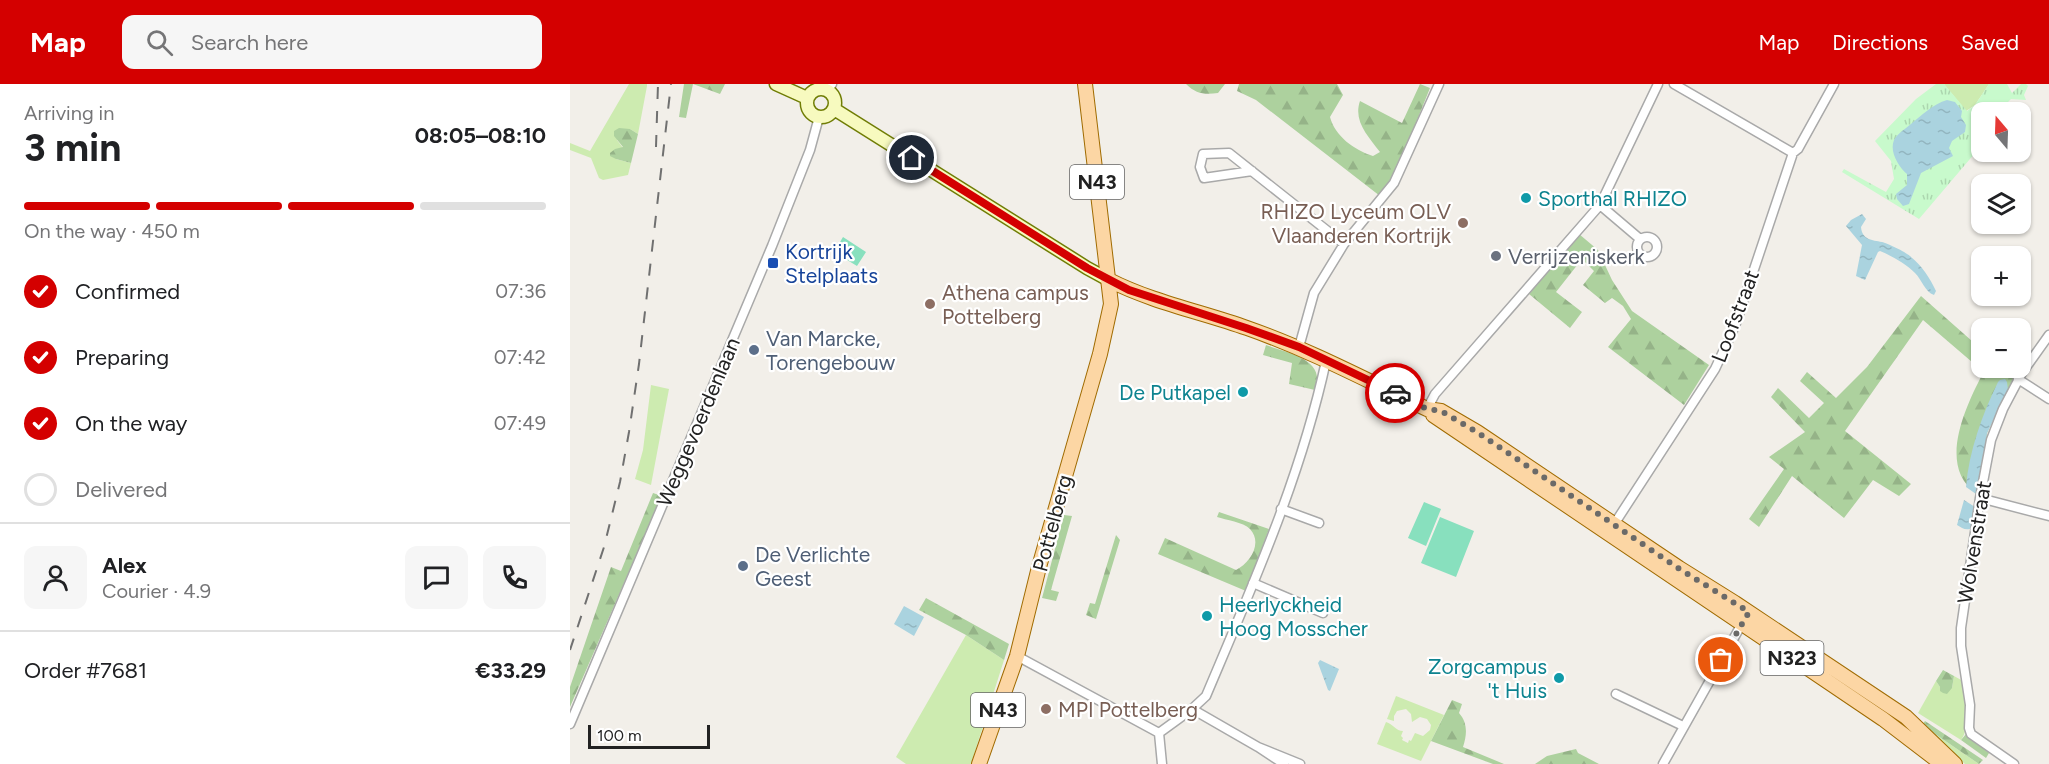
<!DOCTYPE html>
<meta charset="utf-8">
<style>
:root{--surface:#fff;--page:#f6f6f6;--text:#202124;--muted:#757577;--line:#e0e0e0;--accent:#d40000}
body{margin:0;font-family:Figtree,sans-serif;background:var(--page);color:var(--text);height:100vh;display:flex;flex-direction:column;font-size:22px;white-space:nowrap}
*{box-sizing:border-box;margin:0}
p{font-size:20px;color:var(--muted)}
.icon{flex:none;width:33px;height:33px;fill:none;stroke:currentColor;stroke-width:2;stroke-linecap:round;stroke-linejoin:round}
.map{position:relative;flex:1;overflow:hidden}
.details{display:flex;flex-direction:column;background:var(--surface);width:570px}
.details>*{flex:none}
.needle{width:39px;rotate:341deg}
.fabs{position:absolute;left:1401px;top:18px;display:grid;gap:12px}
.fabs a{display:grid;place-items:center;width:60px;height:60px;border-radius:12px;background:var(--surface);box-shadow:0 2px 4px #0004;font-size:30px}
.scale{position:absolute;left:18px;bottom:15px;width:122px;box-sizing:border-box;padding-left:6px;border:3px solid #222;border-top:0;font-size:16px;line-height:21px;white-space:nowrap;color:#222;-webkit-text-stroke:4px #fff;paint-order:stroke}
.pin{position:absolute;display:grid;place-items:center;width:51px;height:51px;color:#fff;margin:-26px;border:3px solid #fff;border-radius:50%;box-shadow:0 2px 6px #0007}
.courier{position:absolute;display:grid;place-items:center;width:60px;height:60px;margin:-30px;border:4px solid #d40000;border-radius:50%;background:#fff;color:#222;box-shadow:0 2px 8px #0007}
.head em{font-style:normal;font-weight:700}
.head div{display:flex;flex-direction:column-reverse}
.head{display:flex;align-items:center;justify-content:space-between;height:102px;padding:0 24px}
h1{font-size:39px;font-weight:700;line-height:45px}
.bar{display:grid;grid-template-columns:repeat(4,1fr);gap:9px 6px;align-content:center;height:72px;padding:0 24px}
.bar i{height:8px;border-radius:4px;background:var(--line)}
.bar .on{background:var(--accent)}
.bar p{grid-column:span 4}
.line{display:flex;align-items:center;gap:15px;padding:0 24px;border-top:2px solid var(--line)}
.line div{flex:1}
.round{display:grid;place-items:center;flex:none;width:63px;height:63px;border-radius:12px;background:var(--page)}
ol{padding:0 24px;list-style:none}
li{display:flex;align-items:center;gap:18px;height:66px}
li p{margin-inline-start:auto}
li .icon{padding:6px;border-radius:50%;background:var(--accent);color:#fff;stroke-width:4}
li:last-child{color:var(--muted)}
li i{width:33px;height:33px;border:3px solid var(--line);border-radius:50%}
header{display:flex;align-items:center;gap:36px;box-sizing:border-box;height:84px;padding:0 30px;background:var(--accent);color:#fff}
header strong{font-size:28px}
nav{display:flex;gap:33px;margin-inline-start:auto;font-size:21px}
.search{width:420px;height:54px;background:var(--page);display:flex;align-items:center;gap:15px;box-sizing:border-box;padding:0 21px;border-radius:12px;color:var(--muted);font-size:22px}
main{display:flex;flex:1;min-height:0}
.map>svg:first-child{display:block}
.grass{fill:#cdebb0}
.forest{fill:url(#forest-firs)}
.park{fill:url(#park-tufts)}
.pitch{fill:#88e0be}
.water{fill:url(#water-ripples)}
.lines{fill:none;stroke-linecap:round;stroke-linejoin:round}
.street-casing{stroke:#a9a9a9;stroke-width:11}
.secondary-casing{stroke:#707d05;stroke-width:15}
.primary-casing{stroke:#a06b00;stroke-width:16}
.street{stroke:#fff;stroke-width:8}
.secondary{stroke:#f7fabf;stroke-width:12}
.primary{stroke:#fcd6a4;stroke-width:14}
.rail{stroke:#707070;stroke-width:2;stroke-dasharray:12 12;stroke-linecap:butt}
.done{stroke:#6b6a68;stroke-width:6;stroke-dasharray:0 10.8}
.route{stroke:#d40000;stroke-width:8}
.culture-dot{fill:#0f9aa8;stroke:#fff;stroke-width:2}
.education-dot{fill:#8d6e63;stroke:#fff;stroke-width:2}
.worship-dot{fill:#6b7280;stroke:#fff;stroke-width:2}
.transit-dot{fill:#1a4fb4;stroke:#fff;stroke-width:2}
.service-dot{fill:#5c6f8a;stroke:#fff;stroke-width:2}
.labels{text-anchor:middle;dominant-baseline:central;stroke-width:4.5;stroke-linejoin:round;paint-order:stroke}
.shield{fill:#fff;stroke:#646464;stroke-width:1.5}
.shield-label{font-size:20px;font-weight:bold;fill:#222}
.culture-label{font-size:21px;fill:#0d838f;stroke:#fff;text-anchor:start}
.education-label{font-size:21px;fill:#785e54;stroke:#fff;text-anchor:start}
.transit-label{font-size:21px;fill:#164399;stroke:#fff;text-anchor:start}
.worship-label{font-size:21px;fill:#5b616d;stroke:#fff;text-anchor:start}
.street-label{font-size:21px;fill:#222;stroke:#fff}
.service-label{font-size:21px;fill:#4e5e75;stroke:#fff;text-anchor:start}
</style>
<header>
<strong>Map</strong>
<div class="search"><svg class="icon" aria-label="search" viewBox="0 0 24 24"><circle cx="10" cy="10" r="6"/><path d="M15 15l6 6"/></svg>Search here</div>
<nav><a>Map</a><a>Directions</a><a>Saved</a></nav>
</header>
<main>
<section class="details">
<div class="head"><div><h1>3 min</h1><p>Arriving in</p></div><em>08:05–08:10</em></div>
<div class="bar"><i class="on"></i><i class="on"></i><i class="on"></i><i></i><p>On the way · 450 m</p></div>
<ol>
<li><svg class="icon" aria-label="check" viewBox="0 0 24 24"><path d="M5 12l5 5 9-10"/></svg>Confirmed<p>07:36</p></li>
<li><svg class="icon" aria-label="check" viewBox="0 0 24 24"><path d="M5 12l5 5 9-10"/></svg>Preparing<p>07:42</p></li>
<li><svg class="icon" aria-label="check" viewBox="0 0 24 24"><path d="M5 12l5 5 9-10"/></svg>On the way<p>07:49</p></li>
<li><i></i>Delivered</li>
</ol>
<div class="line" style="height:108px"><a class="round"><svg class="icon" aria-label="person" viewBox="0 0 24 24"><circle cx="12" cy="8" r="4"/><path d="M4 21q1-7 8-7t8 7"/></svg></a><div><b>Alex</b><p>Courier · 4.9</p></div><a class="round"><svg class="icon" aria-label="chat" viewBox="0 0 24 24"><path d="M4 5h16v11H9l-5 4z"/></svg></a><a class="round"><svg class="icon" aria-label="phone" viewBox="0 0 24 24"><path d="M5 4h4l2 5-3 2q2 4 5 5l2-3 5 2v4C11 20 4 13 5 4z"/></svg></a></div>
<div class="line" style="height:78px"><div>Order #7681</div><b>€33.29</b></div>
</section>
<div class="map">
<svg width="1479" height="680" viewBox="0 0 1479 680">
<defs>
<pattern id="forest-firs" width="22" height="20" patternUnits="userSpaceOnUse" patternTransform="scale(1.5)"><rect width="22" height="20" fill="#add19e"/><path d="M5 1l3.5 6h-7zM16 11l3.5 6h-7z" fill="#95b388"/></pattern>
<pattern id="park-tufts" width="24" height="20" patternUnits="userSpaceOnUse" patternTransform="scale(1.5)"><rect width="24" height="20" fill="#c8facc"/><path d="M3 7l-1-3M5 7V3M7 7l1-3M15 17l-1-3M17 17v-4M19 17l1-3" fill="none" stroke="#acd6af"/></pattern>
<pattern id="water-ripples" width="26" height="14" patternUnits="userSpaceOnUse" patternTransform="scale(1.5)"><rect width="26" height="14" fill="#aad3df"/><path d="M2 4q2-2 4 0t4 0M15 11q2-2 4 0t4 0" fill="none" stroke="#92b5bf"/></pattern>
</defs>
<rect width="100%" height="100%" fill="#f2efe9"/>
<path class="grass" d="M59 0H77V2L68 50 60 45 47 56 53 64 46 75 61 79 58 91 33 96 29 94 21 74 0 66V59L20 67Z
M1374 0H1419L1405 21 1396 27Z
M81 301 99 305 81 401 65 395 73 366Z
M396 551 434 576 401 680H336L326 673Z
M1384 592 1393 597C1398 614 1401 642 1391 656L1348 629 1366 597 1370 603 1382 604Z
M826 612 874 631 851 677 807 660 816 638C823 640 826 647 833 647L831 652 833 654 832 656 838 659 839 656 841 657 845 649 853 652 860 646 861 641 857 635 850 633 842 638 841 630 836 625 827 627 824 632V637L817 635Z
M1352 641 1409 680H1395Z"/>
<path class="forest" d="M114 0H155L150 10 123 0 116 34 109 33Z
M616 0H655L648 9C635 11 626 10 616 0Z
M669 0H767L773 11 760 33C765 52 784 66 803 72L810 68C798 52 783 37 790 17L832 39 850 0 860 4 825 91 810 112 686 16 667 7Z
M49 44 60 45 68 50 61 79 46 75 40 72V69L45 65 53 63 44 52V47Z
M1009 150 1028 166 1042 196 1062 227 1139 281 1114 321 1038 263 1061 235 1053 222 1042 214 1035 219 1013 201 1024 187 1012 175 986 208 1012 228 1000 244 959 210Z
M1351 212 1411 265 1412 284H1436L1446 291 1429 321 1417 349 1407 410C1367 383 1395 324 1412 291L1409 284 1353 236 1275 347 1341 400 1329 412 1303 396 1274 434 1222 392 1189 443 1179 435 1214 385 1199 373 1235 348 1201 313 1208 304 1239 334 1254 319 1230 297 1237 288 1266 314 1297 283Z
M696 261C718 269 757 275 745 306L719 300 722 279 693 271Z
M83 409 92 412 0 623V603L41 483 51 487Z
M649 428 699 445 676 507 588 470 595 454 666 486C680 479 693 459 680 445 673 438 656 436 647 433Z
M494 431 502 432 481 506 489 508 486 517 472 514Z
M546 451 550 456 526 535 516 531 520 519 525 520Z
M356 514 439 560 434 576 396 551 349 526Z
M1373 586 1384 592 1382 604 1377 610 1373 609 1370 607V603L1366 597Z
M882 616 892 620 889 629C898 639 897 651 893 663L934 680H923L861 657Z
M1355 637 1413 676 1409 680 1352 641Z
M1396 650 1419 669 1416 674 1391 656Z
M1006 665 1008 669 1029 680H965L977 672Z"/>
<path class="park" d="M1366 0H1374L1397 27 1405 21 1419 0H1437L1442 9 1451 0H1456L1458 2 1454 11 1456 16 1441 15 1428 28H1412L1411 62 1349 135 1272 88 1274 85 1316 108 1324 95 1321 77 1305 57 1346 15Z"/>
<path class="pitch" d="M273 153 296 168 287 182 264 168Z
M854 418 871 425 856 462 838 454Z
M870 433 904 447 886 493 851 479Z"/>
<path class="water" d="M1377 16 1385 18 1392 27 1391 33 1396 41 1395 48 1382 57 1379 64 1383 72 1351 89 1339 120 1333 122 1327 115 1326 110 1337 101V90C1329 83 1319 68 1324 56 1328 49 1335 45 1341 40 1352 31 1363 20 1377 16Z
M1292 130 1296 135 1291 143C1292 156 1302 156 1312 158 1317 159 1338 169 1341 173 1352 182 1360 194 1366 207L1364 211C1355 208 1352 196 1345 189 1336 180 1322 172 1310 167L1308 168 1295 196 1286 192 1292 161 1276 142 1281 136Z
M1435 295 1437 298 1438 306 1417 349 1408 409 1406 410 1396 403C1399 367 1412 331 1428 298L1430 296Z
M1394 416 1405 423 1402 444C1396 447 1392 444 1387 441Z
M334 522 354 533 344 552 324 540Z
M750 576 769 585 760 607 758 606 748 579Z"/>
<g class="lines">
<defs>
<path id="street" d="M1104 0 1223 69
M258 6 262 0
M682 87 634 94 630 83 633 70 659 69 774 160
M1030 121 1070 155
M1067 163a10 10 0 1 1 20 0a10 10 0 1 1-20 0Z
M729 263 744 209 774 160 824 99 869 0
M1448 295 1479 315
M857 325 865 310 1030 121 1088 0
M1410 414 1479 432
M711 425 749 439
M1043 442 1145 285 1165 242 1223 69 1228 65 1264 0
M683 499 753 529
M447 572 589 649
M1046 610 1113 642
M622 625 688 663
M0 640 202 162 240 66 249 33
M589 649 622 625 636 612C682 503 731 393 756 277
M589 649 592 680
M714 680 688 663 730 680
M1093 680 1174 536
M1444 680 1401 650 1399 644 1400 621 1391 562V544L1410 414 1421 356 1433 325 1452 289 1479 251"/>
<path id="secondary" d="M206 0 237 14
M237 19a14 14 0 1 1 28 0a14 14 0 1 1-28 0Z
M264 25 517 184 539 196"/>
<path id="primary" d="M539 196C582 218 632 228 677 244 740 266 798 297 857 325L871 327 907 348 1109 484 1165 519 1336 633 1385 680
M863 331 1313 635 1372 680
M409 680 447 572 469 483 530 270 541 220 515 0"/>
</defs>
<use href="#street" class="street-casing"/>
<use href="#secondary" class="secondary-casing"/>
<use href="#primary" class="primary-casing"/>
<use href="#street" class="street"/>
<use href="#secondary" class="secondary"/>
<use href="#primary" class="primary"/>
<path class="rail" d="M86 63 88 0
M0 566 34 463 50 398 59 348 69 280 101 0"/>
</g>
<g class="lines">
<path class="done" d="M825 309 857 325 871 327 907 348 1108 484 1179 528 1151 576"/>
<path class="route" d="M342 74 517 184 559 206 676 244 729 263 825 309"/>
</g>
<g class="culture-dot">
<circle cx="956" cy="114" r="6"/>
<circle cx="673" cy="308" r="6"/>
<circle cx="637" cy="532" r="6"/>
<circle cx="989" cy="594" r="6"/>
</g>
<g class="education-dot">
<circle cx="893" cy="139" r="6"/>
<circle cx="360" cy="220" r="6"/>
<circle cx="476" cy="625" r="6"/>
</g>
<circle class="worship-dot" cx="926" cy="172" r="6"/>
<rect class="transit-dot" x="197" y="173" width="12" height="12" rx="3"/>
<g class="service-dot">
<circle cx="184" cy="266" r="6"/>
<circle cx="173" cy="482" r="6"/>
</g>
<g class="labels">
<g class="shield">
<rect x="500" y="81" width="54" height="34" rx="4.5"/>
<rect x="1190.5" y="557" width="63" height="34" rx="4.5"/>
<rect x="401" y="609" width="54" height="34" rx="4.5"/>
</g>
<g class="shield-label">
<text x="527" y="98">N43</text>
<text x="1222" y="574">N323</text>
<text x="428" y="626">N43</text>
</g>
<g class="culture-label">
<text x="968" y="114">Sporthal RHIZO</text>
<text x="661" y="308" text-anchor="end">De Putkapel</text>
<text x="649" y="520">Heerlyckheid<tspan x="649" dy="24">Hoog Mosscher</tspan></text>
<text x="977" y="582" text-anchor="end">Zorgcampus<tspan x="977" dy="24">'t Huis</tspan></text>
</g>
<g class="education-label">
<text x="881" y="127" text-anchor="end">RHIZO Lyceum OLV<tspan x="881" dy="24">Vlaanderen Kortrijk</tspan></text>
<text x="372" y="208">Athena campus<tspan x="372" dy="24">Pottelberg</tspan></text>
<text x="488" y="625">MPI Pottelberg</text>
</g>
<g class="transit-label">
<text x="215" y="167">Kortrijk<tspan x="215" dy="24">Stelplaats</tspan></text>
</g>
<g class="worship-label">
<text x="938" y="172">Verrijzeniskerk</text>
</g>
<g class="street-label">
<text transform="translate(1165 232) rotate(-69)">Loofstraat</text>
<text transform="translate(128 338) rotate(-67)">Weggevoerdenlaan</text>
<text transform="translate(482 439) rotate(-75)">Pottelberg</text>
<text transform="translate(1404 458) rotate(-81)">Wolvenstraat</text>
</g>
<g class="service-label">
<text x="196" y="254">Van Marcke,<tspan x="196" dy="24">Torengebouw</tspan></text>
<text x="185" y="470">De Verlichte<tspan x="185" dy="24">Geest</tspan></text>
</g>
</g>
</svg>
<div class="fabs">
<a><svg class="needle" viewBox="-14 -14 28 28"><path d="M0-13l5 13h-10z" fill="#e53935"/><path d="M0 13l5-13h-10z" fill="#757577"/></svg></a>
<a><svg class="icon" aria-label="layers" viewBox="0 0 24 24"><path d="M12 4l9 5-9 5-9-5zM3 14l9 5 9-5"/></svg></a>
<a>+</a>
<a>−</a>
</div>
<div class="scale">100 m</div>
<div class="pin" style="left:1151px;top:576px;background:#ea580c"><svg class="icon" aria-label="bag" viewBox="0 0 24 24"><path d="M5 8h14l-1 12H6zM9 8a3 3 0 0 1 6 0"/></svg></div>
<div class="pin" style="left:342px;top:74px;background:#1f2937"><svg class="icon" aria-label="home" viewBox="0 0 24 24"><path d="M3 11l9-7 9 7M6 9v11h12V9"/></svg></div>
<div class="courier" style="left:825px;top:309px"><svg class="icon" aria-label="car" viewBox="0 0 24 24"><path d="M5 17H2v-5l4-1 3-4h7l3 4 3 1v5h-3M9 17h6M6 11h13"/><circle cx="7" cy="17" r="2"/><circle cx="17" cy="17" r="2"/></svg></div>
</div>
</main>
